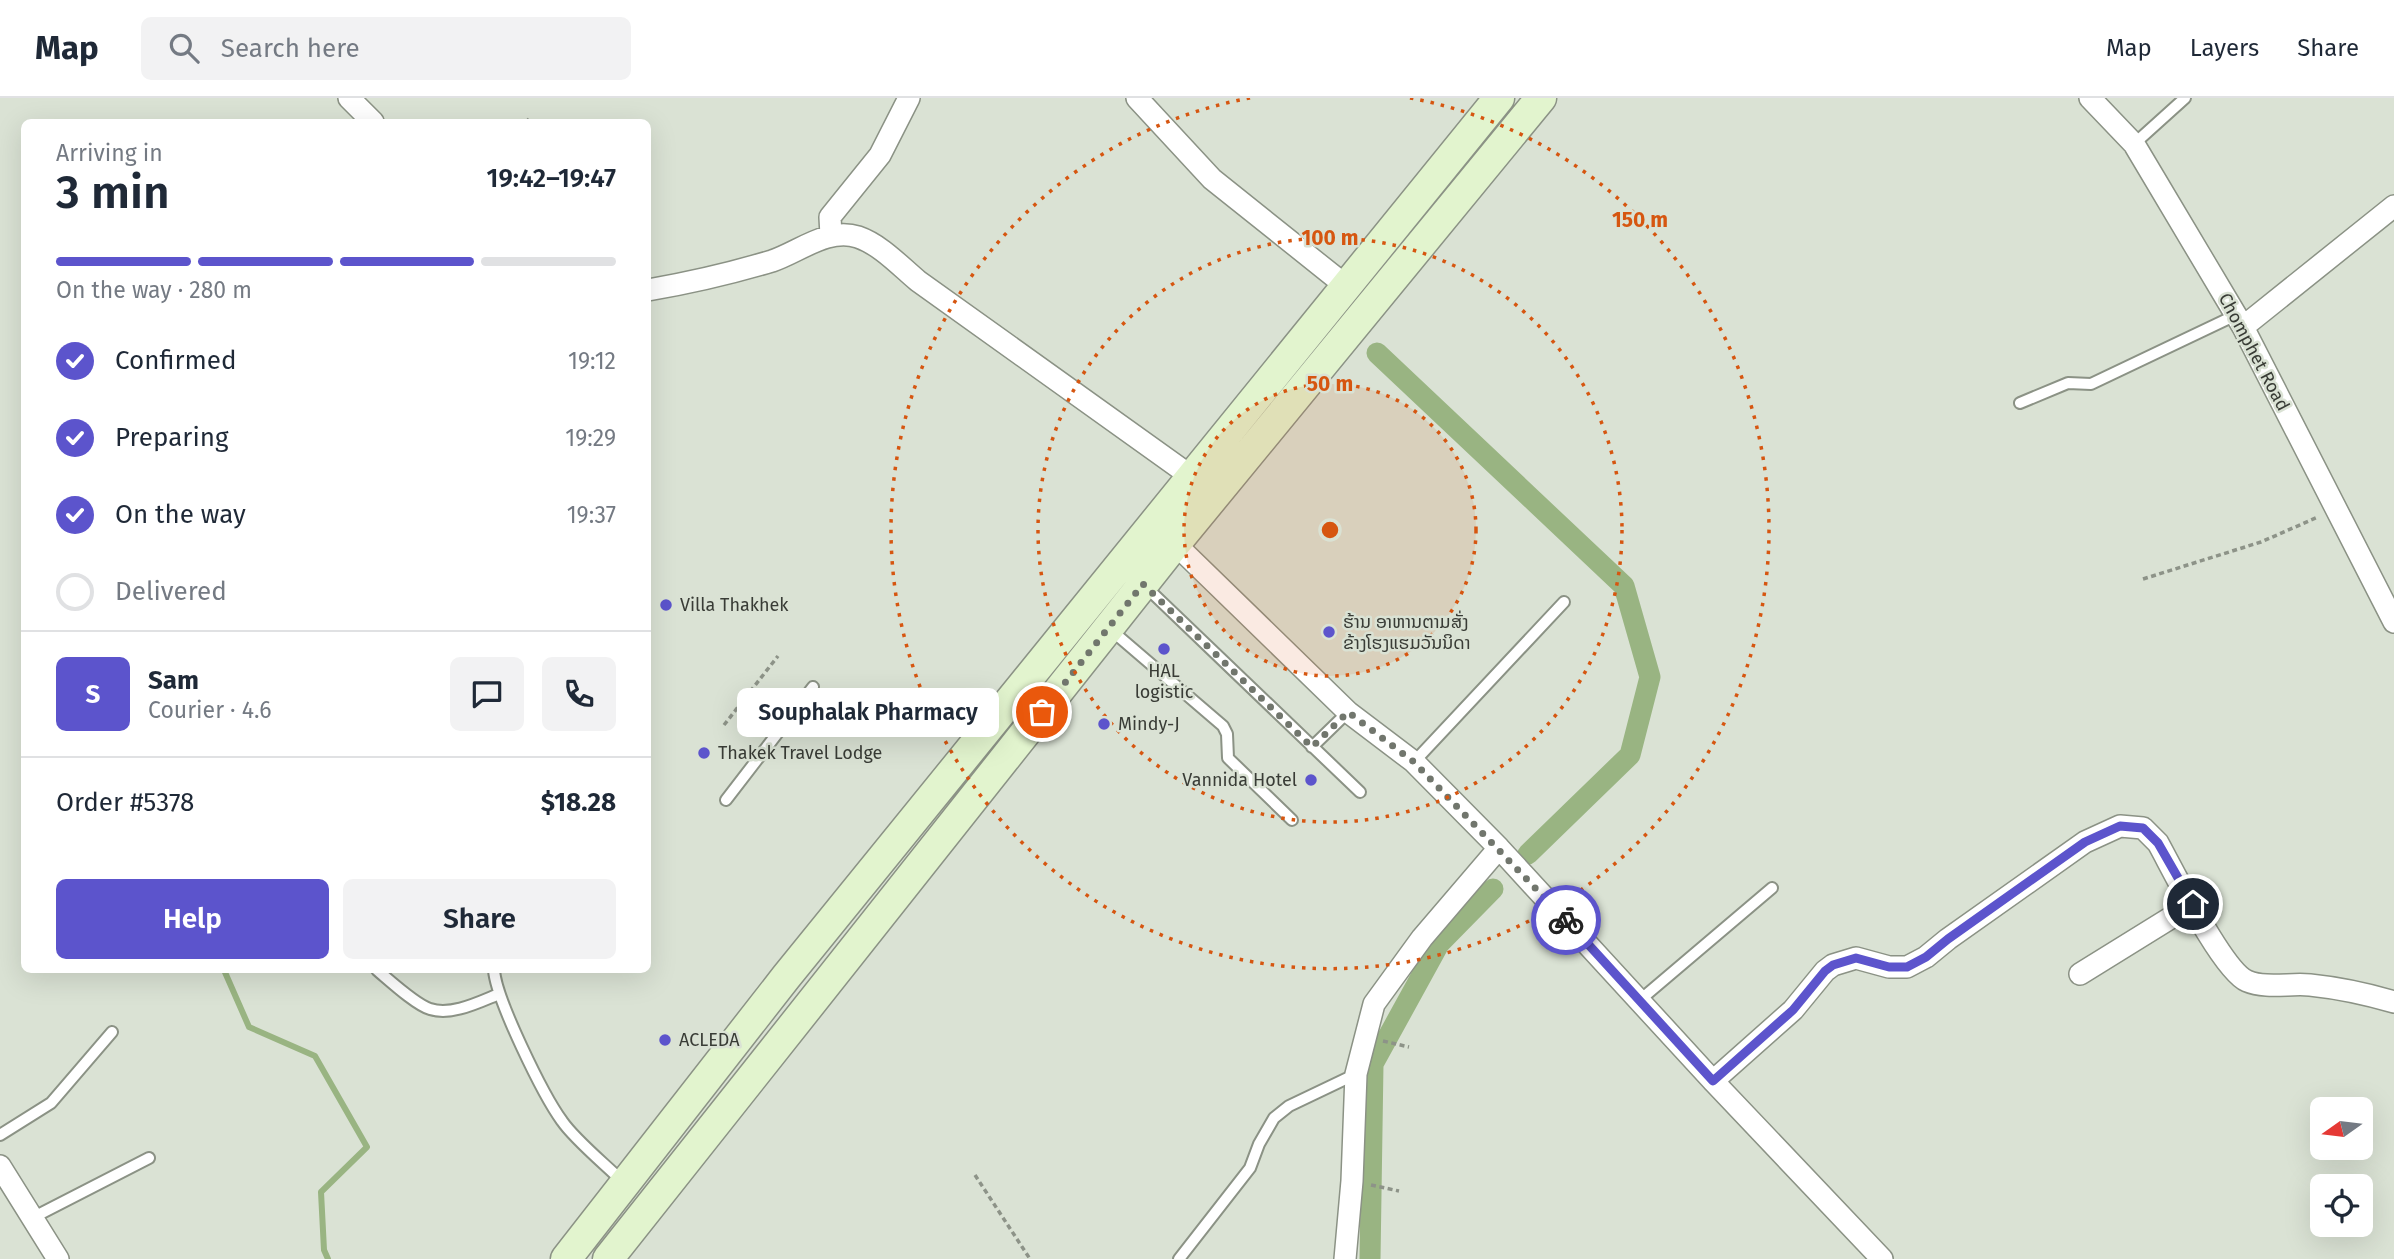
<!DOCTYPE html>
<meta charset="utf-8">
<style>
:root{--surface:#fff;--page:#f2f2f3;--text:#1f2937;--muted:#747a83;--line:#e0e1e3;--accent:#5c54cc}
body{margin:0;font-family:"Fira Sans","Noto Sans Lao",sans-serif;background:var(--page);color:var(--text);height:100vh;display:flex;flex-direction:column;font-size:26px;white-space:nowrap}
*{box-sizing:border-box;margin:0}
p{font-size:23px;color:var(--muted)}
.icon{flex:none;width:38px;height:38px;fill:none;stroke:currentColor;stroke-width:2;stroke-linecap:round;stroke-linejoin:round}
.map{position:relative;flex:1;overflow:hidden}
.panel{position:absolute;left:21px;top:21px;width:630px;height:854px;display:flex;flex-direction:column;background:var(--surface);border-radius:10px;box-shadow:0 7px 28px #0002}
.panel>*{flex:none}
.needle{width:46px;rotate:256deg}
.buttons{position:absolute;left:2310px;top:999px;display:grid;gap:14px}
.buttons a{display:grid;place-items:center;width:63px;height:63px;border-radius:10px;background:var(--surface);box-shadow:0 7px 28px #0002;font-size:35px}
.pin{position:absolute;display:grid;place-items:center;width:60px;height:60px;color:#fff;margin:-30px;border:4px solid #fff;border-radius:50%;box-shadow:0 2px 7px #0007}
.courier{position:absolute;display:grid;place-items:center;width:70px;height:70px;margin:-35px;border:5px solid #5c54cc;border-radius:50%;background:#fff;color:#222;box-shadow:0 2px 9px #0007}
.bubble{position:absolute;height:49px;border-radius:10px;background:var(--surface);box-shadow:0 7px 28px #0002;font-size:23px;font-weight:600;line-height:49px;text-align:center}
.head em{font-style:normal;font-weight:600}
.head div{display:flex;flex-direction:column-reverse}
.head{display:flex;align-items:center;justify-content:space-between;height:119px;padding:0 35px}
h1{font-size:46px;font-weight:600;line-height:52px}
.bar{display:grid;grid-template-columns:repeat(4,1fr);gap:10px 7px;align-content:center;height:84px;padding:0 35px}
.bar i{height:9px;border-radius:5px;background:var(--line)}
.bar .on{background:var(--accent)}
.bar p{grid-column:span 4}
.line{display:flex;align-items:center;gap:18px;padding:0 35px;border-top:2px solid var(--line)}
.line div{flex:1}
.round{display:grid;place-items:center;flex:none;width:74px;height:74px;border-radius:10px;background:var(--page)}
ol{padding:0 35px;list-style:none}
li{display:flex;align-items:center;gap:21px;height:77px}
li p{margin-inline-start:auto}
li .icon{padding:7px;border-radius:50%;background:var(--accent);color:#fff;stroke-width:4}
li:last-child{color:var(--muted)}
li i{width:38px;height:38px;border:4px solid var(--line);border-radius:50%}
.primary-button{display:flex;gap:14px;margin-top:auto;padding:14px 35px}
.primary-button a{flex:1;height:80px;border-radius:10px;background:var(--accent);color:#fff;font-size:28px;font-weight:600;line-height:80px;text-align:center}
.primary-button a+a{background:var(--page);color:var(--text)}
header{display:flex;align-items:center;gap:42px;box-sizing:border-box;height:98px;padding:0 35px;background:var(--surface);border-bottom:2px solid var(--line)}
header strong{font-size:33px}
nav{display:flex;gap:38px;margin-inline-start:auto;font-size:24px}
.search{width:490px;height:63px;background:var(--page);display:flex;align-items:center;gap:18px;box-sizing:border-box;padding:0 24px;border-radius:10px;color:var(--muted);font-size:26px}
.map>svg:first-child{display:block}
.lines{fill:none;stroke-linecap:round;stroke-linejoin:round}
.stream{stroke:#99b482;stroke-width:6}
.canal{stroke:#99b482;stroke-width:21}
.lane-casing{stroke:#8b9285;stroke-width:14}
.street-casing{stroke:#8b9285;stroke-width:24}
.secondary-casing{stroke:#8b9285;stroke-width:33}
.path{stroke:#8d9388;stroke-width:3.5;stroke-dasharray:5 3.5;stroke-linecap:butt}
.lane{stroke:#fff;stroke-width:10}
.street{stroke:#fff;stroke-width:21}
.secondary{stroke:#e2f4ce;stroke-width:30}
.done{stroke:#71766d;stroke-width:7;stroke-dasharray:0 12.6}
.route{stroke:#5c54cc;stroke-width:9}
.ring{fill:none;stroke:#d65610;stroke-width:3.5;stroke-dasharray:3.5 7}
.poi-dot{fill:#5c54cc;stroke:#dae2d4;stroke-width:2.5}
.labels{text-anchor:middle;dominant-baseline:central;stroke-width:5;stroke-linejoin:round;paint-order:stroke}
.street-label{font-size:18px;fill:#393c36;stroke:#dae2d4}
.poi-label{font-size:18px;fill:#393c36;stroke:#dae2d4;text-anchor:start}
.centre{fill:#d65610;stroke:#dae2d4;stroke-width:3.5}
.ring-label{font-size:21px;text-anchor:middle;font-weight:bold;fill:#d65610;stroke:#dae2d4;stroke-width:5;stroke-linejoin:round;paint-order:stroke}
</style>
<header>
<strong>Map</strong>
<div class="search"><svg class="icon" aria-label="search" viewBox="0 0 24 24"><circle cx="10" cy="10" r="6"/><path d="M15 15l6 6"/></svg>Search here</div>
<nav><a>Map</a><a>Layers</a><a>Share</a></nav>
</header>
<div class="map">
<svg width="2394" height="1161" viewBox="0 0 2394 1161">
<rect width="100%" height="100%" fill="#dae2d4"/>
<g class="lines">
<path class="stream" d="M224 872 249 929 315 958 367 1049 321 1094 324 1152 328 1161"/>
<path class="canal" d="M1377 255 1624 488 1650 579 1630 657 1528 756
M1370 1161 1373 966 1439 846 1493 791"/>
<defs>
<path id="lane" d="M2134 46 2185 0
M2020 305 2068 285 2091 286 2236 217
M1145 488 1360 694
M1111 532 1223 628 1227 636 1228 660 1292 722
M1312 649 1348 614
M1414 664 1564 504
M726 702 813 589
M377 872C389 882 416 907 430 911 452 918 479 904 499 896
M494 872C496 901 543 997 562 1023 575 1042 606 1067 623 1084
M1640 902 1772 790
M0 1037 51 1005 112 934
M34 1119 149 1060
M1179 1161 1250 1070 1259 1046 1274 1020 1289 1008 1356 976"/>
<path id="street" d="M349 0 373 24
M1137 0 1212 81 1346 188
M2090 0 2134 46 2243 229 2394 524
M831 138 830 119 880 57 909 0
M648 192C689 185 732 175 772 163 799 154 828 129 858 139 881 147 900 168 918 183L1192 379
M2243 229 2394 108
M1166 437 1348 614 1414 664 1499 750 1713 983 1882 1161
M2080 876 2193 806
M1713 983 1793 912 1825 873 1833 867 1856 860 1889 869H1907L1926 859 1948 841 2085 744 2120 728 2143 730 2158 745C2173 772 2222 872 2247 883 2266 891 2290 885 2310 887 2339 890 2367 896 2394 904
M0 1068 58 1161
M1345 1161 1352 1083 1356 976 1374 906 1422 840 1499 750"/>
<path id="secondary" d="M566 1161 786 879 1499 0
M608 1161 1175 446 1541 0"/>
</defs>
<use href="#lane" class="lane-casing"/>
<use href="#street" class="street-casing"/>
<use href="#secondary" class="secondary-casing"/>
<path class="path" d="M526 24 529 21
M2143 481 2261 444 2318 419
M724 627 778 558
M1383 943 1409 949
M975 1077 1030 1161
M1371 1087 1399 1093"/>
<use href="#lane" class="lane"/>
<use href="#street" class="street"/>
<use href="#secondary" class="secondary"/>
</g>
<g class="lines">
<path class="done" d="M1042 614 1143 486 1312 649 1348 614 1414 664 1566 822"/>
<path class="route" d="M1566 822 1713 983 1793 912 1825 873 1833 867 1856 860 1889 869H1907L1926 859 1948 841 2085 744 2120 728 2143 730 2158 745 2193 806"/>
</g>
<circle cx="1330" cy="432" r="146" fill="#d65610" fill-opacity=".12"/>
<g class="ring">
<circle cx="1330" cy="432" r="146"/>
<circle cx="1330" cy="432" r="292"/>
<path d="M1410 0A439 439 0 1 1 1250 0"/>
</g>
<g class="poi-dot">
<circle cx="666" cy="507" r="7"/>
<circle cx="1329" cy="534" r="7"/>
<circle cx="1164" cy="551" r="7"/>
<circle cx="1104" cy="626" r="7"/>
<circle cx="704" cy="655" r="7"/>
<circle cx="1311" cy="682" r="7"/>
<circle cx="665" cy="942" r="7"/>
</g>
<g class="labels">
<g class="street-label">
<text transform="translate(2254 254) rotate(62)">Chomphet Road</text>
</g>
<g class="poi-label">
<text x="680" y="507">Villa Thakhek</text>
<text x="1343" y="524">ຮ້ານ ອາຫານຕາມສັ່ງ<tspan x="1343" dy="21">ຂ້າງໂຮງແຮມວັນນິດາ</tspan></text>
<text x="1164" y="573" text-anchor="middle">HAL<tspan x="1164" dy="21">logistic</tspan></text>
<text x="1118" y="626">Mindy-J</text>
<text x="718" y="655">Thakek Travel Lodge</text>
<text x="1297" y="682" text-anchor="end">Vannida Hotel</text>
<text x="679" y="942">ACLEDA</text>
</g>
</g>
<circle cx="1330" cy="432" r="10" class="centre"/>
<g class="ring-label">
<text x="1640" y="129">150 m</text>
<text x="1330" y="147">100 m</text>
<text x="1330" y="293">50 m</text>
</g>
</svg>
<div class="buttons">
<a><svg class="needle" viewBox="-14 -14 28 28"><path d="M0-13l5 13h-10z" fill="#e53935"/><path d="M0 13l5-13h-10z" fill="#747a83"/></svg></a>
<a><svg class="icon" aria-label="locate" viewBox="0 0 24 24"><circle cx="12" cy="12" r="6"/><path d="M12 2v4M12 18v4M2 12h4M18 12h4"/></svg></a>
</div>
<div class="pin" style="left:1042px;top:614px;background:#ea580c"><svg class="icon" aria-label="bag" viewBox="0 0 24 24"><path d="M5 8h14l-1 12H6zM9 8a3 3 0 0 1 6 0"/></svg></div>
<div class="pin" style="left:2193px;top:806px;background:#1f2937"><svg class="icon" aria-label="home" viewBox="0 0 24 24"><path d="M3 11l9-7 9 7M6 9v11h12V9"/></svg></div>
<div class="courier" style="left:1566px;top:822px"><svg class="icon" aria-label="bike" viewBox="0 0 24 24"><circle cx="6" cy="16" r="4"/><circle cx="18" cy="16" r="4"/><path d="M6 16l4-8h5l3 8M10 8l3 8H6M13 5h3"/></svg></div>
<div class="bubble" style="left:737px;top:590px;width:262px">Souphalak Pharmacy</div>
<section class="panel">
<div class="head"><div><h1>3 min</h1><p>Arriving in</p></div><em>19:42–19:47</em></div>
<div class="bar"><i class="on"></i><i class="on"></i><i class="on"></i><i></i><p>On the way · 280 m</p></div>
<ol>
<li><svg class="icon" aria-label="check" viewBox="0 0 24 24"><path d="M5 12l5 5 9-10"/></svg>Confirmed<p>19:12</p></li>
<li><svg class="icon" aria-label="check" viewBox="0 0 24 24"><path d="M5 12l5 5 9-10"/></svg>Preparing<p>19:29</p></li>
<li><svg class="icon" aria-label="check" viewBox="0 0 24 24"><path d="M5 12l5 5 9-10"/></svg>On the way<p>19:37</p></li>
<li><i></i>Delivered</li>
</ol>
<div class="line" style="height:126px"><b class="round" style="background:var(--accent);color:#fff">S</b><div><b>Sam</b><p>Courier · 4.6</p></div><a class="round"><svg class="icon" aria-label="chat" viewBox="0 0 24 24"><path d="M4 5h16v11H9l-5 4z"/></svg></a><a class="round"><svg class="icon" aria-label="phone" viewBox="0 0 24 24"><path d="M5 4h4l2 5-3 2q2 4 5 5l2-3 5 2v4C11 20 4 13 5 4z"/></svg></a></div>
<div class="line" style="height:91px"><div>Order #5378</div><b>$18.28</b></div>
<div class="primary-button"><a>Help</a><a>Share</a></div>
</section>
</div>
